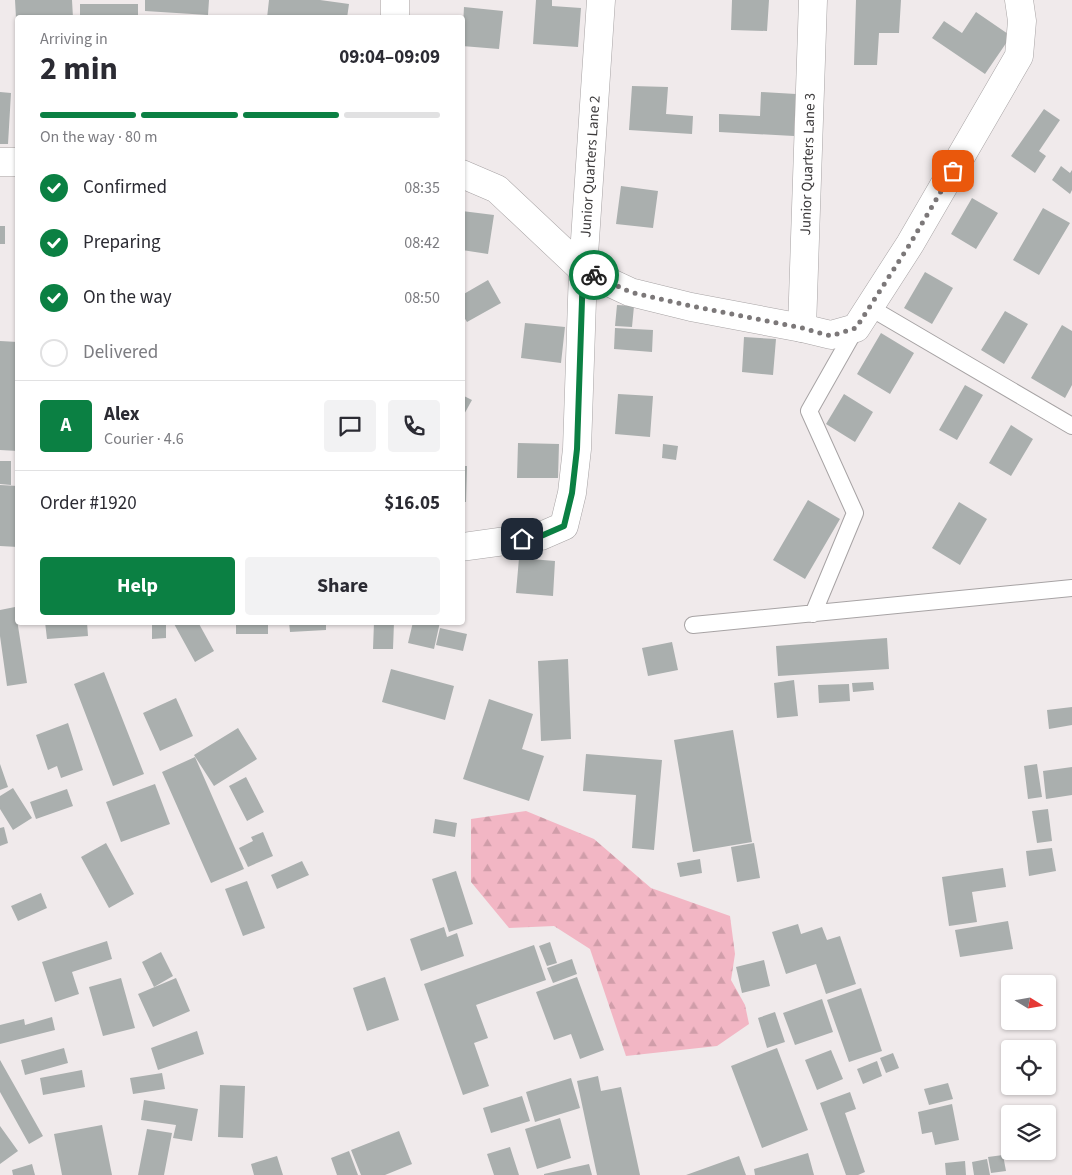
<!DOCTYPE html>
<meta charset="utf-8">
<style>
:root{--surface:#fff;--page:#f2f2f3;--text:#2b2b33;--muted:#7c7c81;--line:#e1e1e2;--accent:#0b8043}
body{margin:0;font-family:"Source Sans 3",sans-serif;background:var(--page);color:var(--text);height:100vh;display:flex;flex-direction:column;font-size:19px;white-space:nowrap}
*{box-sizing:border-box;margin:0}
p{font-size:16px;color:var(--muted)}
.icon{flex:none;width:28px;height:28px;fill:none;stroke:currentColor;stroke-width:2;stroke-linecap:round;stroke-linejoin:round}
.map{position:relative;flex:1;overflow:hidden}
.side{position:absolute;left:15px;top:15px;width:450px;height:610px;display:flex;flex-direction:column;background:var(--surface);border-radius:5px;box-shadow:0 1px 4px #0004}
.side>*{flex:none}
.needle{width:32px;rotate:101deg}
.tools{position:absolute;left:1001px;top:975px;display:grid;gap:10px}
.tools a{display:grid;place-items:center;width:55px;height:55px;border-radius:5px;background:var(--surface);box-shadow:0 1px 4px #0004;font-size:25px}
.pin{position:absolute;display:grid;place-items:center;width:42px;height:42px;color:#fff;margin:-21px;border-radius:10px;box-shadow:0 2px 8px #0006}
.courier{position:absolute;display:grid;place-items:center;width:50px;height:50px;margin:-25px;border:4px solid #0b8043;border-radius:50%;background:#fff;color:#222;box-shadow:0 1px 6px #0007}
.headline em{font-style:normal;font-weight:700}
.headline div{display:flex;flex-direction:column-reverse}
.headline{display:flex;align-items:center;justify-content:space-between;height:85px;padding:0 25px}
h1{font-size:32px;font-weight:700;line-height:38px}
.bar{display:grid;grid-template-columns:repeat(4,1fr);gap:8px 5px;align-content:center;height:60px;padding:0 25px}
.bar i{height:6px;border-radius:4px;background:var(--line)}
.bar .current{background:var(--accent)}
.bar p{grid-column:span 4}
.line{display:flex;align-items:center;gap:12px;padding:0 25px;border-top:1px solid var(--line)}
.line div{flex:1}
.round{display:grid;place-items:center;flex:none;width:52px;height:52px;border-radius:5px;background:var(--page)}
ol{padding:0 25px;list-style:none}
li{display:flex;align-items:center;gap:15px;height:55px}
li p{margin-inline-start:auto}
li .icon{padding:5px;border-radius:50%;background:var(--accent);color:#fff;stroke-width:4}
li:last-child{color:var(--muted)}
li i{width:28px;height:28px;border:2px solid var(--line);border-radius:50%}
.action{display:flex;gap:10px;margin-top:auto;padding:10px 25px}
.action a{flex:1;height:58px;border-radius:5px;background:var(--accent);color:#fff;font-size:20px;font-weight:700;line-height:58px;text-align:center}
.action a+a{background:var(--page);color:var(--text)}
.map>svg:first-child{display:block}
.forest{fill:url(#forest-firs)}
.building{fill:#aaafae}
.lines{fill:none;stroke-linecap:round;stroke-linejoin:round}
.service-casing{stroke:#a7a3a4;stroke-width:18}
.minor-casing{stroke:#a7a3a4;stroke-width:29}
.service{stroke:#fff;stroke-width:16}
.minor{stroke:#fff;stroke-width:28}
.done{stroke:#7c7879;stroke-width:5;stroke-dasharray:0 9}
.route{stroke:#0b8043;stroke-width:6}
.labels{text-anchor:middle;dominant-baseline:central;stroke-width:5;stroke-linejoin:round;paint-order:stroke}
.street-label{font-size:15px;fill:#3d3b3c;stroke:#fdf8f9}
</style>
<div class="map">
<svg width="1072" height="1175" viewBox="0 0 1072 1175">
<defs>
<pattern id="forest-firs" width="22" height="20" patternUnits="userSpaceOnUse" patternTransform="scale(1.25)"><rect width="22" height="20" fill="#f2b6c4"/><path d="M5 1l3.5 6h-7zM16 11l3.5 6h-7z" fill="#d09da9"/></pattern>
</defs>
<rect width="100%" height="100%" fill="#f0eaeb"/>
<path class="forest" d="M526 811 594 839 651 888 730 916 735 954 731 980 745 1005 749 1024 717 1046 626 1056 590 949 554 926 509 928 471 882V819Z"/>
<path class="building" d="M15 0H72L73 18H16Z
M145 0H209L208 15 145 11Z
M269 0H320L349 4 347 18H267Z
M536 0H552V6L581 8 578 47 533 44Z
M732 0H769L767 31 731 30Z
M856 0H901L899 33H879L877 65H854Z
M80 4H138V18H80Z
M464 7 503 11 499 49 462 46Z
M976 12 1011 36 985 74 932 38 944 21 962 33Z
M632 86 668 87 666 114 693 116 692 134 629 130Z
M0 92 11 93 8 144H0Z
M761 92 796 94 794 136 719 132V114L760 116Z
M1044 109 1060 120 1039 151 1046 156 1035 173 1011 156Z
M1061 166 1070 173 1072 170V190L1070 194 1052 180Z
M621 186 658 191 653 228 616 224Z
M972 198 998 213 976 249 951 234Z
M1043 208 1070 223 1039 275 1013 260Z
M462 211 494 215 488 254 462 250Z
M0 226H5V244H0Z
M925 272 953 288 932 324 904 308Z
M488 280 501 303 467 322 462 314V295Z
M617 305 634 306 632 327 615 326Z
M1005 311 1028 324 1004 364 981 350Z
M525 323 565 327 561 363 521 358Z
M1062 325 1072 331V385L1065 398 1031 378Z
M615 328 653 330 652 352 614 349Z
M881 333 914 353 890 394 857 374Z
M744 337 776 339 773 375 742 372Z
M0 341 18 342V451L0 450Z
M965 385 983 395 957 440 939 430Z
M618 394 653 396 650 437 615 434Z
M844 394 873 412 855 442 826 424Z
M462 395 472 400 462 418Z
M1011 425 1033 439 1011 476 989 463Z
M518 443 559 444 558 478H517Z
M663 444 678 446 676 460 662 458Z
M0 461H11V485L0 484Z
M462 466H467L466 502H462Z
M0 485 18 486V547L0 546Z
M808 500 840 519 805 579 773 560Z
M959 502 987 519 960 565 932 548Z
M519 558 555 561 553 596 516 593Z
M15 607 27 683 7 686 0 636V610Z
M45 622H87L88 636 47 639Z
M152 622H166V638L152 639Z
M173 622H198L214 651 195 662Z
M236 622H268V634H236Z
M289 622H326V630L290 632Z
M374 622H394L393 649H373Z
M413 622H440L434 649 408 643Z
M440 628 467 634 463 651 436 645Z
M887 638 889 669 778 676 776 646Z
M672 642 678 670 648 676 642 648Z
M568 659 571 739 541 741 538 661Z
M391 669 454 686 445 720 382 702Z
M104 672 144 774 113 786 74 684Z
M794 680 798 716 777 718 774 683Z
M873 682 874 690 853 692 852 683Z
M849 684 850 701 819 703 818 685Z
M176 698 193 736 160 751 143 713Z
M489 699 533 714 522 749 544 756 529 801 463 779Z
M1072 707V725L1049 729 1047 710Z
M68 723 83 770 61 778 57 766 48 770 36 735Z
M238 728 257 759 214 786 194 755Z
M733 730 752 842 693 852 674 740Z
M586 754 662 760 654 850 632 848 636 795 583 791Z
M195 757 244 869 211 883 162 772Z
M0 764 8 787 0 790Z
M1037 764 1042 797 1028 799 1024 766Z
M1072 767V795L1046 799 1043 771Z
M246 777 264 812 247 821 229 786Z
M155 784 170 824 121 842 106 802Z
M13 788 32 818 13 830 0 809V796Z
M67 789 73 806 36 819 30 802Z
M1048 809 1052 841 1037 843 1032 811Z
M435 819 457 823 455 837 433 833Z
M4 827 8 843 0 846V828Z
M263 832 273 856 248 867 239 848 253 841 251 837Z
M106 843 134 894 109 908 81 857Z
M754 843 760 878 737 882 731 847Z
M1052 848 1056 871 1029 876 1026 851Z
M700 859 702 873 680 877 677 863Z
M302 861 309 875 277 889 271 875Z
M1003 868 1006 887 972 892 977 922 949 926 942 877Z
M456 871 473 924 449 932 432 879Z
M247 881 265 928 243 936 225 889Z
M41 893 47 908 18 921 11 906Z
M1008 921 1013 949 960 957 955 930Z
M798 924 801 934 822 927 827 940 840 936 856 984 826 994 816 964 786 974 772 932Z
M444 927 447 937 457 933 464 956 421 971 410 939Z
M107 941 112 959 72 972 79 994 55 1002 42 962Z
M550 942 557 963 547 966 539 946Z
M534 945 546 980 476 1005 488 1038 474 1043 489 1086 463 1095 424 984Z
M161 952 173 976 154 987 142 962Z
M572 959 577 974 553 983 547 968Z
M764 960 770 986 742 993 736 967Z
M385 977 399 1020 367 1031 353 988Z
M577 977 604 1050 580 1059 571 1034 554 1040 536 992Z
M121 978 135 1028 103 1036 89 987Z
M176 978 190 1011 153 1027 138 994Z
M861 988 882 1051 849 1062 827 1000Z
M822 999 833 1032 795 1045 783 1013Z
M775 1012 785 1042 767 1048 758 1018Z
M52 1017 55 1030 0 1044V1025L24 1019 25 1025Z
M197 1031 204 1054 158 1070 151 1048Z
M64 1048 68 1063 25 1075 21 1060Z
M777 1048 808 1130 762 1148 731 1066Z
M831 1050 843 1079 817 1090 805 1060Z
M893 1053 899 1068 886 1073 880 1058Z
M0 1060 43 1136 29 1144 0 1092Z
M877 1061 882 1076 863 1084 857 1069Z
M82 1070 85 1087 43 1095 40 1078Z
M162 1073 165 1089 133 1094 130 1078Z
M598 1076 601 1091 621 1087 640 1175H597L577 1081Z
M571 1078 580 1108 535 1122 526 1092Z
M948 1083 953 1099 929 1105 924 1089Z
M220 1085 245 1086 243 1138 218 1137Z
M850 1092 856 1109 845 1113 865 1172 858 1175H846L820 1103Z
M522 1096 530 1121 491 1133 483 1108Z
M144 1100 198 1109 192 1141 173 1138 176 1125 141 1120Z
M952 1104 959 1140 935 1145 932 1132 922 1134 918 1112Z
M560 1118 571 1158 537 1169 525 1129Z
M102 1125 112 1175H62L54 1134Z
M0 1126 18 1151 0 1164Z
M147 1129 172 1133 164 1175H138Z
M399 1131 412 1164 385 1175H361L351 1150Z
M510 1147 519 1175H494L487 1154Z
M349 1151 358 1175H337L331 1158Z
M808 1153 814 1175H755L754 1169Z
M1003 1155 1006 1171 991 1173 988 1157Z
M277 1156 283 1175H254L251 1164Z
M739 1156 746 1175H686Z
M987 1159 990 1175H974L972 1162Z
M965 1161 966 1175H946L945 1163Z
M32 1164 35 1175H13L12 1170Z
M589 1164 592 1175H544V1174Z"/>
<g class="lines">
<defs>
<path id="service" d="M869 307 1072 426
M813 614 855 513 809 411 856 328
M693 625 1072 588"/>
<g id="minor">
<path d="M395 18V0"/>
<path d="M0 162H18"/>
<path d="M462 174 497 189 583 270 630 292 691 307 802 328 831 335 856 328 910 244 1019 56 1022 21 1019 0"/>
<path id="s1" d="M802 328 813 0"/>
<path id="s2" d="M462 547 541 536 564 526 572 493 577 449 583 270 601 0"/>
</g>
</defs>
<use href="#service" class="service-casing"/>
<use href="#minor" class="minor-casing"/>
<use href="#service" class="service"/>
<use href="#minor" class="minor"/>
</g>
<g class="lines">
<path class="done" d="M594 275 630 292 691 306 802 328 831 336 856 328 910 244 953 171"/>
<path class="route" d="M522 539 541 536 564 526 572 493 577 449 583 270 594 275"/>
</g>
<g class="labels">
<g class="street-label">
<text stroke="none"><textPath href="#s1" startOffset="164">Junior Quarters Lane 3</textPath></text>
<text stroke="none"><textPath href="#s2" startOffset="466">Junior Quarters Lane 2</textPath></text>
</g>
</g>
</svg>
<div class="tools">
<a><svg class="needle" viewBox="-14 -14 28 28"><path d="M0-13l5 13h-10z" fill="#e53935"/><path d="M0 13l5-13h-10z" fill="#7c7c81"/></svg></a>
<a><svg class="icon" aria-label="locate" viewBox="0 0 24 24"><circle cx="12" cy="12" r="6"/><path d="M12 2v4M12 18v4M2 12h4M18 12h4"/></svg></a>
<a><svg class="icon" aria-label="layers" viewBox="0 0 24 24"><path d="M12 4l9 5-9 5-9-5zM3 14l9 5 9-5"/></svg></a>
</div>
<div class="pin" style="left:953px;top:171px;background:#ea580c"><svg class="icon" aria-label="bag" viewBox="0 0 24 24"><path d="M5 8h14l-1 12H6zM9 8a3 3 0 0 1 6 0"/></svg></div>
<div class="pin" style="left:522px;top:539px;background:#1f2937"><svg class="icon" aria-label="home" viewBox="0 0 24 24"><path d="M3 11l9-7 9 7M6 9v11h12V9"/></svg></div>
<div class="courier" style="left:594px;top:275px"><svg class="icon" aria-label="bike" viewBox="0 0 24 24"><circle cx="6" cy="16" r="4"/><circle cx="18" cy="16" r="4"/><path d="M6 16l4-8h5l3 8M10 8l3 8H6M13 5h3"/></svg></div>
<section class="side">
<div class="headline"><div><h1>2 min</h1><p>Arriving in</p></div><em>09:04–09:09</em></div>
<div class="bar"><i class="current"></i><i class="current"></i><i class="current"></i><i></i><p>On the way · 80 m</p></div>
<ol>
<li><svg class="icon" aria-label="check" viewBox="0 0 24 24"><path d="M5 12l5 5 9-10"/></svg>Confirmed<p>08:35</p></li>
<li><svg class="icon" aria-label="check" viewBox="0 0 24 24"><path d="M5 12l5 5 9-10"/></svg>Preparing<p>08:42</p></li>
<li><svg class="icon" aria-label="check" viewBox="0 0 24 24"><path d="M5 12l5 5 9-10"/></svg>On the way<p>08:50</p></li>
<li><i></i>Delivered</li>
</ol>
<div class="line" style="height:90px"><b class="round" style="background:var(--accent);color:#fff">A</b><div><b>Alex</b><p>Courier · 4.6</p></div><a class="round"><svg class="icon" aria-label="chat" viewBox="0 0 24 24"><path d="M4 5h16v11H9l-5 4z"/></svg></a><a class="round"><svg class="icon" aria-label="phone" viewBox="0 0 24 24"><path d="M5 4h4l2 5-3 2q2 4 5 5l2-3 5 2v4C11 20 4 13 5 4z"/></svg></a></div>
<div class="line" style="height:65px"><div>Order #1920</div><b>$16.05</b></div>
<div class="action"><a>Help</a><a>Share</a></div>
</section>
</div>
